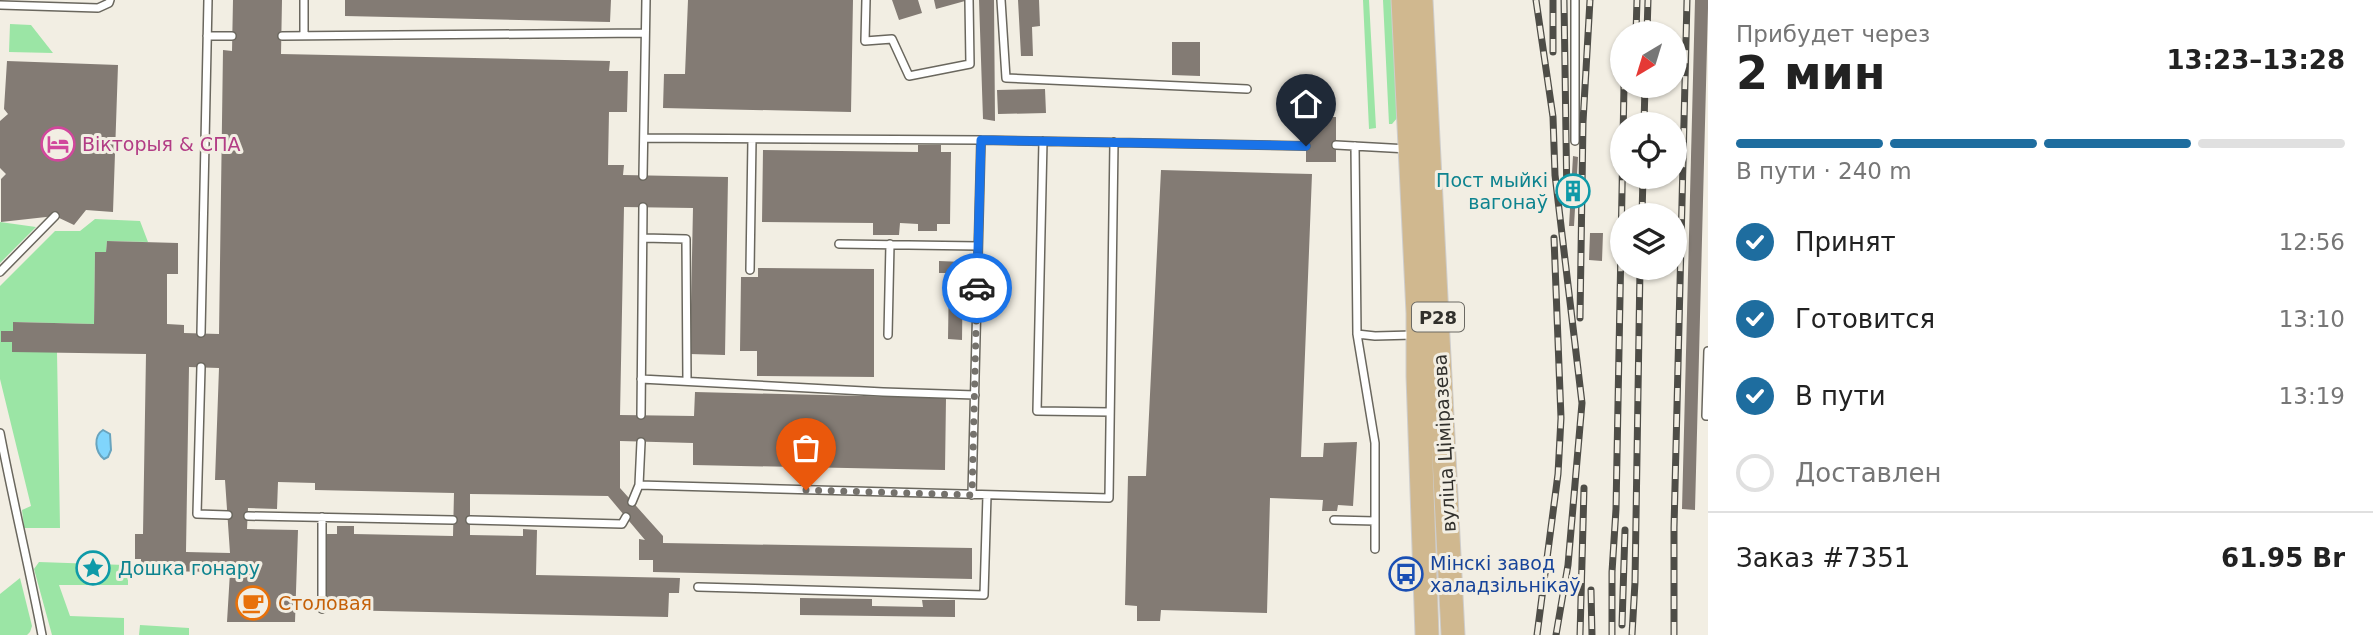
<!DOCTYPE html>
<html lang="ru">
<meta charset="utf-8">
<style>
:root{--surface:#fff;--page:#f6f6f6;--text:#222;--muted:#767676;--line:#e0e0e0;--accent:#1e6d9f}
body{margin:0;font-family:"DejaVu Sans",sans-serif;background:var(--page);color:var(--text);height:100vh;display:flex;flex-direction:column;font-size:26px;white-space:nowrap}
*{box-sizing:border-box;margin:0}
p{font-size:23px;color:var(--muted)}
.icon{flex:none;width:38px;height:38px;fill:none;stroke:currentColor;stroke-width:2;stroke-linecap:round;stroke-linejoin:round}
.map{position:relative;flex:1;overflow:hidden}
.sheet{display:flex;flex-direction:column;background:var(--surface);width:665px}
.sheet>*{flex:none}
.needle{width:46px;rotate:218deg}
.buttons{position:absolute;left:1610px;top:21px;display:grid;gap:14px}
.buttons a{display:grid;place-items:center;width:77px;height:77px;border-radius:50%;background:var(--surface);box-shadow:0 2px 5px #0004;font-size:35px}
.pin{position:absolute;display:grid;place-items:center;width:60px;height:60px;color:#fff;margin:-72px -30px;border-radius:50% 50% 50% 0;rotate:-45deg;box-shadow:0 0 7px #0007}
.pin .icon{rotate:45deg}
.courier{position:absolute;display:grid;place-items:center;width:70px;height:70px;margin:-35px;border:5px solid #1a73e8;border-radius:50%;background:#fff;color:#222;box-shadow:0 2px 9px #0007}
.summary em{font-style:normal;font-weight:700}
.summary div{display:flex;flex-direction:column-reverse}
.summary{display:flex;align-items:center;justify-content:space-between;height:119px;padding:0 28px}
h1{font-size:46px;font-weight:700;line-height:52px}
.bar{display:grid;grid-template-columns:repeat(4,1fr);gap:10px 7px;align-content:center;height:84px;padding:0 28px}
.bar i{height:9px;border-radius:5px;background:var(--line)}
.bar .active{background:var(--accent)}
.bar p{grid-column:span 4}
.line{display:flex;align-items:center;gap:18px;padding:0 28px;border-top:2px solid var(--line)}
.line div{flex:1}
ol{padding:0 28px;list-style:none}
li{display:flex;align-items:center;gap:21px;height:77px}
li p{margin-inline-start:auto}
li .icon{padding:7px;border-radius:50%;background:var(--accent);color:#fff;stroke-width:4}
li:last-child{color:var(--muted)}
li i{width:38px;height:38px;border:4px solid var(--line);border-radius:50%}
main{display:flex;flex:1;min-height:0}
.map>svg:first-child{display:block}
.green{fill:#9be5a5}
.water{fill:#80d5fc;stroke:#68a4be;stroke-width:2}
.building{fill:#837b74;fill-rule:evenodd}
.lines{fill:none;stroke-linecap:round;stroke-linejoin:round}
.lane-casing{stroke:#6a675e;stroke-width:10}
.primary-casing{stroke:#cecdcc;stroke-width:25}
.lane{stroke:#fff;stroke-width:7}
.primary{stroke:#d0b88f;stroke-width:23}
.rail-casing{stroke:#4e4d47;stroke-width:7}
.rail{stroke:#f2eee3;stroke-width:4.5;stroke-dasharray:13;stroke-linecap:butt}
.done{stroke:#75726c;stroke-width:7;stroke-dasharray:0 12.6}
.route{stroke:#1a73e8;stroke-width:9}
.labels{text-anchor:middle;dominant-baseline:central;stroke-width:6;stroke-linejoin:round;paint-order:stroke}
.shield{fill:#f2eee3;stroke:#6b6963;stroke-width:2}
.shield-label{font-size:18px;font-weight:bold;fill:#31302c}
.hotel-label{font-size:19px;fill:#b23c85;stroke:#f2eee3;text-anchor:start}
.culture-label{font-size:19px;fill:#0d838f;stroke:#f2eee3;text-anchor:end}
.street-label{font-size:19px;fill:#31302c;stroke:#f2eee3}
.transit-label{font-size:19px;fill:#164399;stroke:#f2eee3;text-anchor:start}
.food-label{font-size:19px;fill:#c56008;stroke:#f2eee3;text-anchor:start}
</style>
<main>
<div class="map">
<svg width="1708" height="635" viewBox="0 0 1708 635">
<rect width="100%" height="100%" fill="#f2eee3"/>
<path class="green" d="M1363 0H1369L1376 128 1369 129Z
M1383 0H1393L1398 117 1392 124H1389Z
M10 24 31 25 53 53 9 52Z
M95 219 140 221 148 242 107 241 106 252H95L94 324 13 322V331H1V341L12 342V352H57L60 528H24L22 510 31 506 0 379V286L55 231H80Z
M0 222 36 227 0 263Z
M39 562 125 565 128 567V585H59L70 616 124 618V635H52L34 569Z
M20 578 32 626 30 632 27 635H0V594Z
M140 625 189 628V635H139Z"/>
<path class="water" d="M103 430 110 434 111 450 108 457 104 459C95 452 93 436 103 430Z"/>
<path class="building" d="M233 0H282L281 54 610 61 609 71H628L627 112H609L608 165H624L623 175 728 177 725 355 690 354 693 208 624 207 620 415 694 416 695 392 946 398 945 470 693 465V443L620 441V488L663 536V543L972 548V579L653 572V560H639V539L645 540 608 496 470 494V535L523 536V529L537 530 536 575 680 578 679 593H669L668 617 336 610V604H326L327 534H337V526H354V534L453 536 454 493 315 490V483L278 482 277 509 248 508 247 529 298 530 295 622H227L230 572 141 571V559H135V534H143L146 354 12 352V342H1V331H13V322L94 324 95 252H106L107 241 178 243V274H167V324L184 325V333L219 334 223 50 232 51ZM189 367 219 368 215 480H225L230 553 186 552Z
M345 0H611L610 22 345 16Z
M688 0H853L851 112 663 108 664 74H685Z
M892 0H918L922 13 899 20Z
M934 0H965V1L936 9Z
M979 0H994L995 121 983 119Z
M1018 0H1039L1040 26 1032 27 1033 56H1021Z
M1695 0H1708V8L1695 510 1682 509Z
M1172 42H1200V76L1172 75Z
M7 61 118 65 113 212 86 210 74 225 55 216 1 222V179L6 174 0 168V121L8 114 4 109Z
M1045 89 1046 113 998 114 997 90Z
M1300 117H1336V162H1306V142H1300Z
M918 145H941V152H951L950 224H937V231H918V224L900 223 899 235H873V223L762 222 763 150 918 152Z
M1573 156 1578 157 1574 226H1569Z
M1161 170 1312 174 1301 457H1323L1324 443 1357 442 1353 506 1338 505 1337 511H1322L1323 500 1270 498 1267 613 1161 610 1160 621H1137V606L1125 605 1128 476H1146Z
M1590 233H1603L1602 261 1589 260Z
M939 261 963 262 962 340 948 339 949 273H939Z
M758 268 874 269V377L757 376V351H740L741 277H758Z
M800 598 872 599V606L923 607 922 600H955V617L800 615Z"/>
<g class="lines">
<defs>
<path id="lane" d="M304 0V35
M866 0 865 41 892 39 909 76 970 64 969 0
M1001 0 1006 78 1247 89
M0 5 98 8 109 3 110 0
M207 36H232
M282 36 645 33
M644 138 981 140 1306 146
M1043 141 1037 411 1110 412
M1575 141V0
M1336 145 1408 149
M1355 146 1357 334 1375 336 1413 335
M643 176 646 0
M643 238 686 239 687 381
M839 244 978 246
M750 270 752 139
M0 272 55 216
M201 333 208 0
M1357 334 1375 443V549
M888 335 890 244
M1708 351 1706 416H1708
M201 367 197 514 228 515
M641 379 883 392 975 395
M641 415 643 207
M0 433C13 501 29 567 42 635
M639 485 1109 498 1114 142
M972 495 981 140
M632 502 639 485 641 442
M248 516 453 520
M322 517V609
M470 520 622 524 626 517
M1334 520 1375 521
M698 587 984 595 987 495"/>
<path id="primary" d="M1403 0 1418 313V376L1427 635
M1421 0 1453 635"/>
</defs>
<use href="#lane" class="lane-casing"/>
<use href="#primary" class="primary-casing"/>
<use href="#lane" class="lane"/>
<use href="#primary" class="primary"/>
<defs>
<path id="rail" d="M1536 0 1553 117 1555 175 1582 403 1568 565 1556 635
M1564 0 1567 204
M1636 33 1637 0
M1647 33 1648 0
M1553 52V0
M1644 124 1645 86
M1642 215 1643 177
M1580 318 1583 122 1590 0
M1591 590 1592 635
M1622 625 1625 530
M1537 635 1558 474 1561 418 1554 238
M1580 635 1584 488
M1612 635V572L1616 509 1624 86
M1632 635 1635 582 1640 268
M1674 635V528L1687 0"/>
</defs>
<use href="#rail" class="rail-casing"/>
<use href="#rail" class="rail"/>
</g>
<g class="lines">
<path class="done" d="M806 490 972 495 977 288"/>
<path class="route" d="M977 288 981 140 1306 146"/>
</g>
<defs>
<symbol id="hotel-ring" viewBox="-11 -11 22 22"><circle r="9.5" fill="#f2eee3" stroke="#d1479c" stroke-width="1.5"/><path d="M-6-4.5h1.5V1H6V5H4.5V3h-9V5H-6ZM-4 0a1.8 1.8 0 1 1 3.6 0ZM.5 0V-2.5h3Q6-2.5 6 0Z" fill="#d1479c"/></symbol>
<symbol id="building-ring" viewBox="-11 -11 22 22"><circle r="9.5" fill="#f2eee3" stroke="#0f9aa8" stroke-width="1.5"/><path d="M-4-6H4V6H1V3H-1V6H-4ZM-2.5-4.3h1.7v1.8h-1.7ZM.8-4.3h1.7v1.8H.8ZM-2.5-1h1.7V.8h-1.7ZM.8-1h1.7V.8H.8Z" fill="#0f9aa8"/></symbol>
<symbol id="sight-ring" viewBox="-11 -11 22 22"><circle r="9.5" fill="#f2eee3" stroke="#0f9aa8" stroke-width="1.5"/><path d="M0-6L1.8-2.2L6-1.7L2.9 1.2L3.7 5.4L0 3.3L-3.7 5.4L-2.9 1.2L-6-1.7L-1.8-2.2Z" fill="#0f9aa8"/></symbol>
<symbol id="bus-ring" viewBox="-11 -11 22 22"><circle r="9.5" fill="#f2eee3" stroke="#1a4fb4" stroke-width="1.5"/><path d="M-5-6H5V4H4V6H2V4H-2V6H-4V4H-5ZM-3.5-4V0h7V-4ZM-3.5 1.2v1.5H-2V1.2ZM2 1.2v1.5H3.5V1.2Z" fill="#1a4fb4"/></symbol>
<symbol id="cafe-ring" viewBox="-11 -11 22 22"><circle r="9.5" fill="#f2eee3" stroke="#e8710a" stroke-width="1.5"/><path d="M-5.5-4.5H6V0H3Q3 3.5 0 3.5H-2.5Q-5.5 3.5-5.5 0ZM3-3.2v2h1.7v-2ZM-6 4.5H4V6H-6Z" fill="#e8710a"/></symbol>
</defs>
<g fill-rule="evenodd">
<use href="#hotel-ring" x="39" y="125" width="38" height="38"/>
<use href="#building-ring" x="1554" y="172" width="38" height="38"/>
<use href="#sight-ring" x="74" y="549" width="38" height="38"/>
<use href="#bus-ring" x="1387" y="555" width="38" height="38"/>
<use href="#cafe-ring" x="234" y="584" width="38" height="38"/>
</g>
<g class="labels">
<rect class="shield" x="1412" y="302.5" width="52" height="29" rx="5"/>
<g class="shield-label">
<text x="1438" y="317">Р28</text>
</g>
<g class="hotel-label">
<text x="82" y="144">Вікторыя &amp; СПА</text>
</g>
<g class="culture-label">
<text x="1548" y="180">Пост мыйкі<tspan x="1548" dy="22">вагонаў</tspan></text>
<text x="118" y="568" text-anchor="start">Дошка гонару</text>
</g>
<g class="street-label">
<text transform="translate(1444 443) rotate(-93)">вуліца Ціміразева</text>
</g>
<g class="transit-label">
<text x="1430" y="563">Мінскі завод<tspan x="1430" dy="22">халадзільнікаў</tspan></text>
</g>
<g class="food-label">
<text x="278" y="603">Столовая</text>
</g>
</g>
</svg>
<div class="buttons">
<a><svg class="needle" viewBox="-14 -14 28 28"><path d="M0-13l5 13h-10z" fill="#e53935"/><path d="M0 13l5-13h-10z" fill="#767676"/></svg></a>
<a><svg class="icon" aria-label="locate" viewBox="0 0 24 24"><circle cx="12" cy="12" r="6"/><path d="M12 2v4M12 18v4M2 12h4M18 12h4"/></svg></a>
<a><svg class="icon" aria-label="layers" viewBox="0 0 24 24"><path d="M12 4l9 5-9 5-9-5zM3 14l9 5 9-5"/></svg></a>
</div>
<div class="pin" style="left:806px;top:490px;background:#ea580c"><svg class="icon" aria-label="bag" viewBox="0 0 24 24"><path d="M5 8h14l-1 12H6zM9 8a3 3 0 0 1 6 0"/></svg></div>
<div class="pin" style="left:1306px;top:146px;background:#1f2937"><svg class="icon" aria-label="home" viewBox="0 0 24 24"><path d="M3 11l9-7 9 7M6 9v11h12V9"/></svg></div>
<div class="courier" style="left:977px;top:288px"><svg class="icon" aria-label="car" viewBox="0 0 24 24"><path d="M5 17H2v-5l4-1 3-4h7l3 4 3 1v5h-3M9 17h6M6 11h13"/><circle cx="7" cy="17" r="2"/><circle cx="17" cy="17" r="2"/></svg></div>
</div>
<section class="sheet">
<div class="summary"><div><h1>2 мин</h1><p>Прибудет через</p></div><em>13:23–13:28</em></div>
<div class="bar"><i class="active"></i><i class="active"></i><i class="active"></i><i></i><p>В пути · 240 m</p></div>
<ol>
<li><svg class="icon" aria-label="check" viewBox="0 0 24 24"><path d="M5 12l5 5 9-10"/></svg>Принят<p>12:56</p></li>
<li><svg class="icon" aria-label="check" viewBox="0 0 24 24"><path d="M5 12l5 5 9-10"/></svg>Готовится<p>13:10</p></li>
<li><svg class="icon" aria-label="check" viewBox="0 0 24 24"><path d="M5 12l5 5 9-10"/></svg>В пути<p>13:19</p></li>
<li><i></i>Доставлен</li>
</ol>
<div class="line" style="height:91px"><div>Заказ #7351</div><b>61.95 Br</b></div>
</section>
</main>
